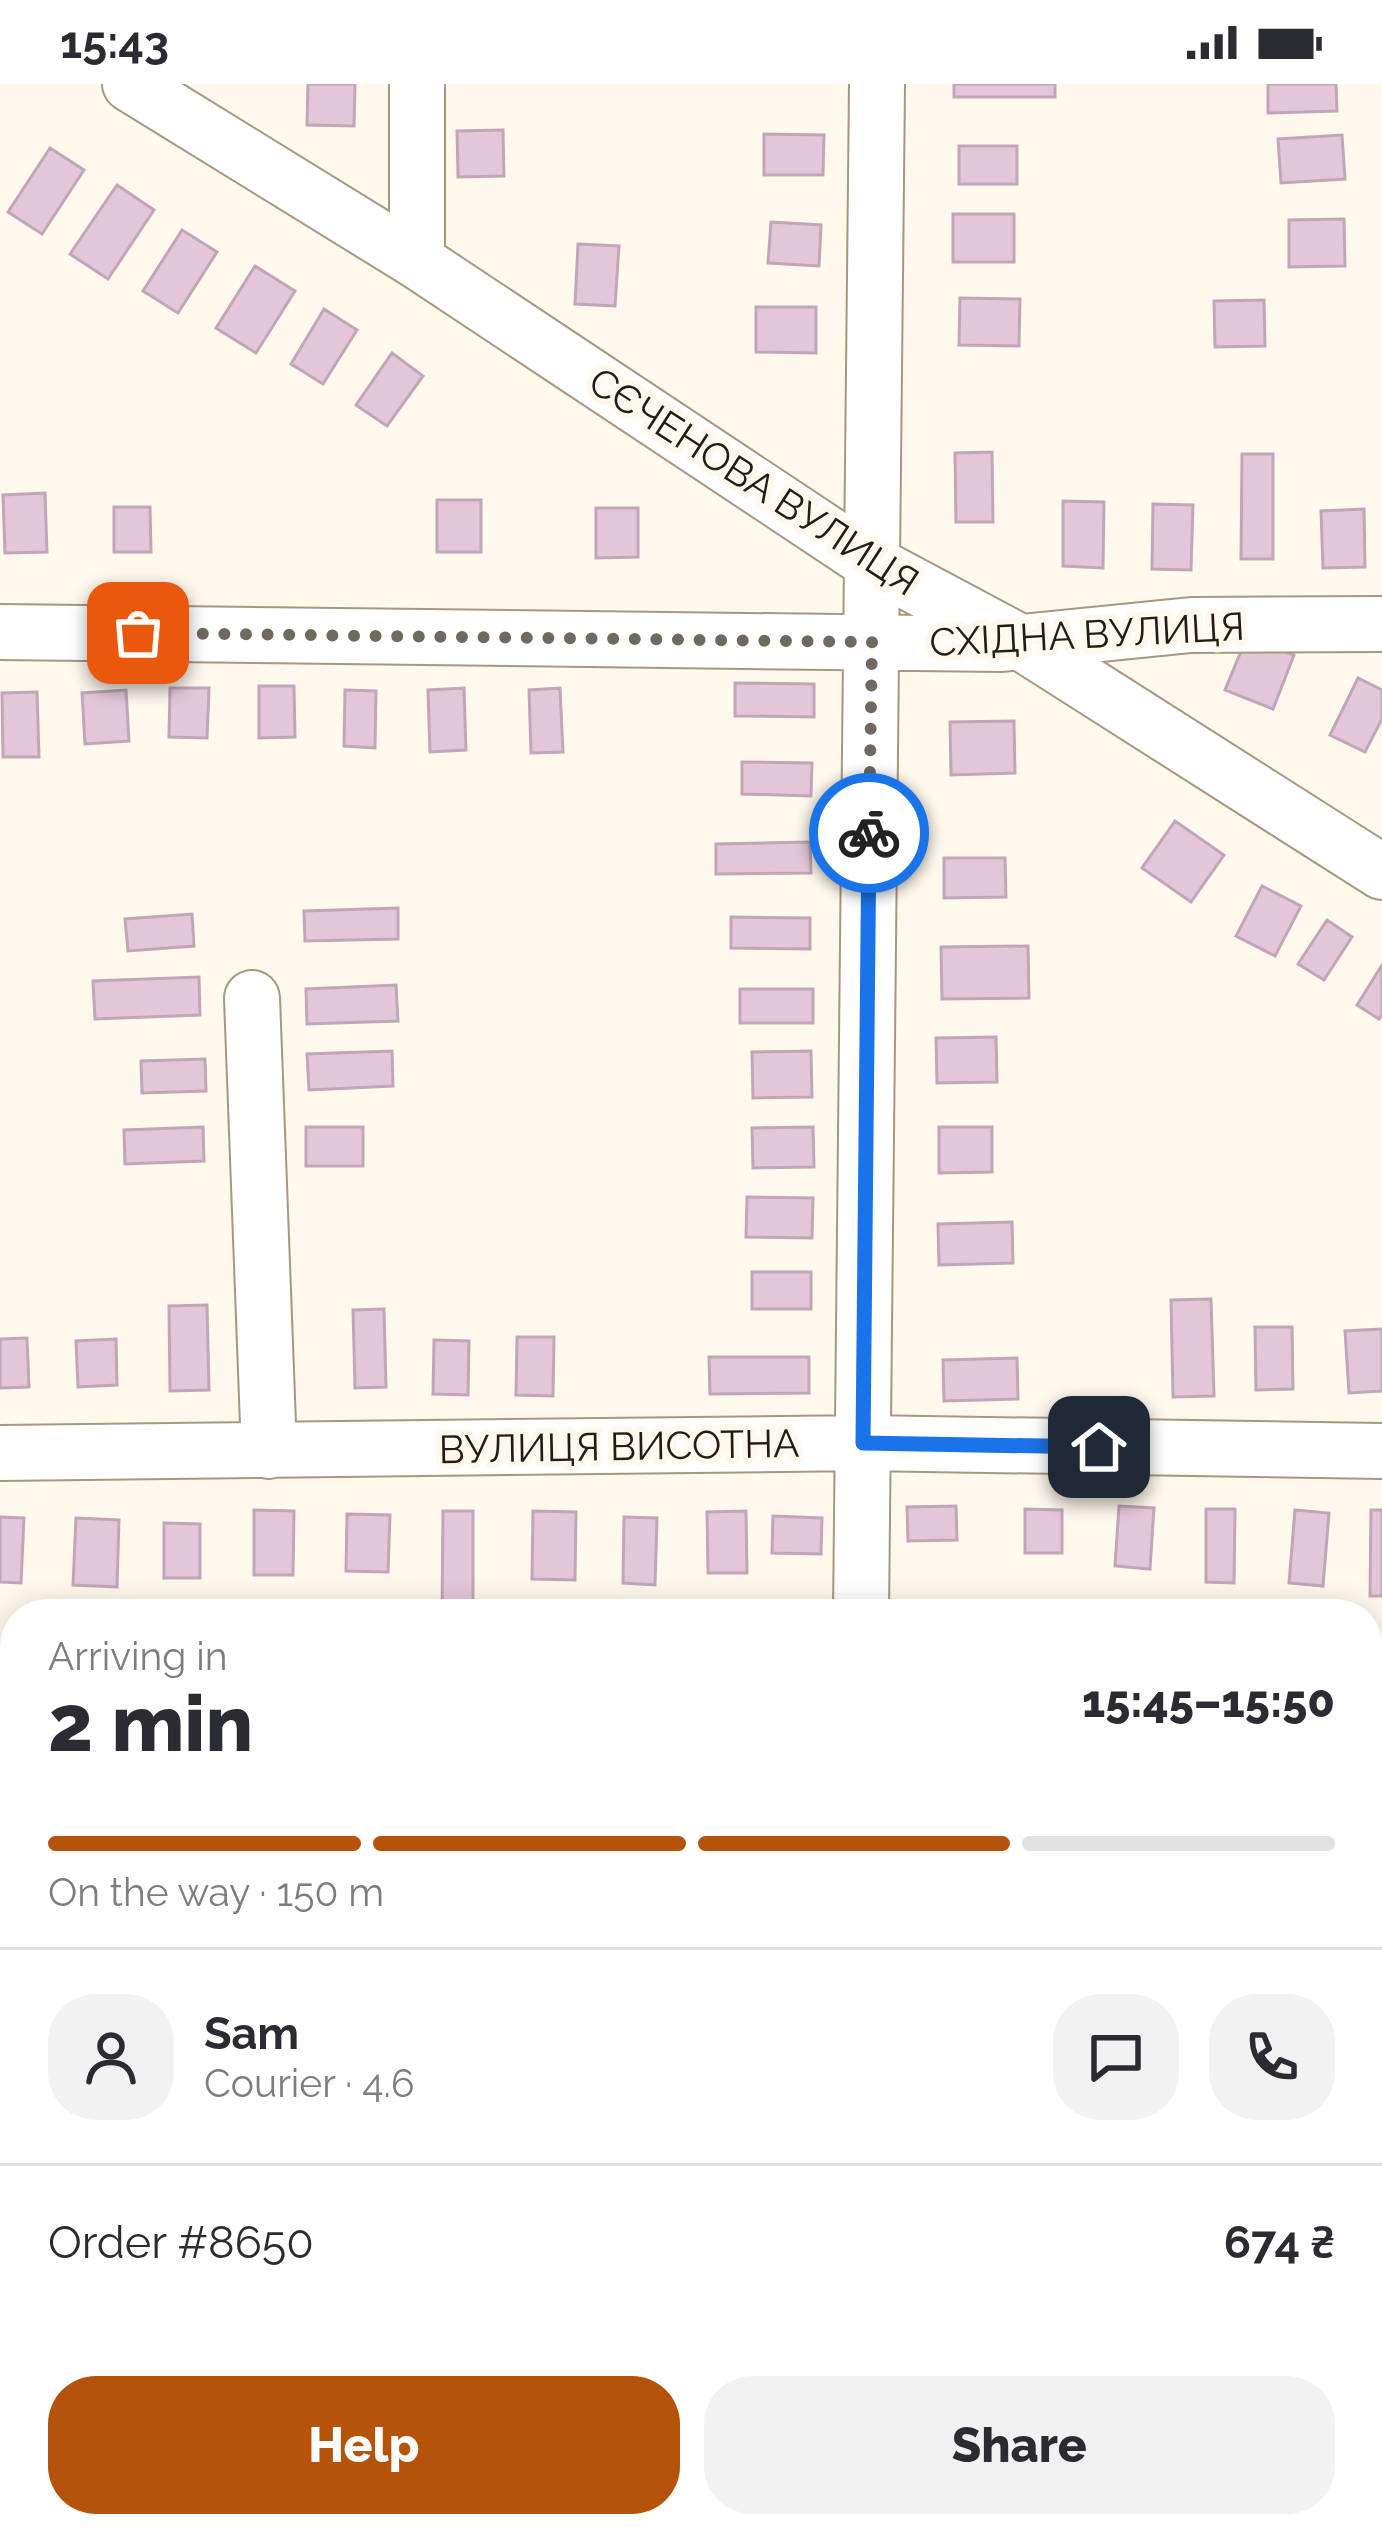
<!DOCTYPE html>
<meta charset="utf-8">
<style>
:root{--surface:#fff;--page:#f2f2f3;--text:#2b2b33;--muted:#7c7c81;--line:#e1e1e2;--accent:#b45309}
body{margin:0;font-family:Raleway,sans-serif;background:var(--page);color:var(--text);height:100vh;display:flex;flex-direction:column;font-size:45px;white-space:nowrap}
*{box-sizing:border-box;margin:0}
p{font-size:39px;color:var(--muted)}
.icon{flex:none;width:66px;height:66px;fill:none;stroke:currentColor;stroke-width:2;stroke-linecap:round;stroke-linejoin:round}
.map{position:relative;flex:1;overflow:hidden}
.panel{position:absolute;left:0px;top:1515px;width:1383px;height:939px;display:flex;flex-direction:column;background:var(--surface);border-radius:48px 48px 0 0;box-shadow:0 6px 30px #0003}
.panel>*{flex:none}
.pin{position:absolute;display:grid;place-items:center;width:102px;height:102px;color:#fff;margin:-51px;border-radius:24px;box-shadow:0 6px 18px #0006}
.courier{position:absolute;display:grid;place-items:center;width:120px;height:120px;margin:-60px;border:9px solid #1a73e8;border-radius:50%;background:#fff;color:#222;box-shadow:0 3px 15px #0007}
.summary em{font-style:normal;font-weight:800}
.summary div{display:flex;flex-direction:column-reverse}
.summary{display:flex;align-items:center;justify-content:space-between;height:204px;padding:0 48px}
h1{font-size:78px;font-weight:800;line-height:90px}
.bar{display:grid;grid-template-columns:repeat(4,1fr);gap:18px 12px;align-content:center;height:144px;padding:0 48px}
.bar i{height:15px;border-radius:9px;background:var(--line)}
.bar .selected{background:var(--accent)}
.bar p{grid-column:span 4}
.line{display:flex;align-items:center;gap:30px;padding:0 48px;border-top:3px solid var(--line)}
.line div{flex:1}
.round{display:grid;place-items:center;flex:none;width:126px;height:126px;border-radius:48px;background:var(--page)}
.action{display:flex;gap:24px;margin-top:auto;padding:24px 48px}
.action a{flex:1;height:138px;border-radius:48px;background:var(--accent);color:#fff;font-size:48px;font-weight:800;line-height:138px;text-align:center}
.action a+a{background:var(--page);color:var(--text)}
.status{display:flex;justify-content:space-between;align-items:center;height:84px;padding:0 60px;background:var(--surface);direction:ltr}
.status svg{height:33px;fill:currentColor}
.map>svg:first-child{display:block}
.building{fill:#e3c7d9;stroke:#c1a6b7;stroke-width:3}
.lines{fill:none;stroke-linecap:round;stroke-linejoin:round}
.minor-casing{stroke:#a7977e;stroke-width:58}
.minor{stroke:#fff;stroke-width:54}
.done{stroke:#6f695f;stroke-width:12;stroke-dasharray:0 21.6}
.route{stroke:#1a73e8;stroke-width:15}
.labels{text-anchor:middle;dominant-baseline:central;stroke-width:12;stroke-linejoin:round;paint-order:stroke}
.street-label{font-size:39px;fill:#221c13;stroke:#fff8ed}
</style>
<div class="status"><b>15:43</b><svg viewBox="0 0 49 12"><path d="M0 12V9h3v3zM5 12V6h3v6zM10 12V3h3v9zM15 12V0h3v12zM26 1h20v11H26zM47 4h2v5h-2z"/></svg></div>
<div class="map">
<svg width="1382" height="2453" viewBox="0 0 1382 2453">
<rect width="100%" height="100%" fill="#fff8ed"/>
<path class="building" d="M308 0H355L354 42 307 41Z
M954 0H1055V13H954Z
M1268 0H1336L1337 27 1268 29Z
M503 46 504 92 458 93 457 47Z
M764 50 824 51 823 91H764Z
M1342 51 1345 95 1281 99 1278 55Z
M959 62H1017V100H959Z
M50 64 84 86 42 150 8 128Z
M117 101 154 126 108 195 70 170Z
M953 130H1014V178H953Z
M1344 135 1345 182 1289 183V136Z
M771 138 821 141 819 182 768 179Z
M182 146 217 168 178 229 143 207Z
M578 160 619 162 615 222 575 220Z
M255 182 295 207 256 269 216 244Z
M960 214 1020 215 1019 262 959 261Z
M1264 216 1265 262 1215 263 1214 217Z
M756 223H816V269L756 268Z
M324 225 357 246 323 300 291 280Z
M392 269 423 292 387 342 356 321Z
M992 368 993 438H956L955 369Z
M1242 370H1273V475H1241Z
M45 409 47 468 5 469 3 411Z
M437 416H481V468H437Z
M1063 417 1104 418 1103 484 1063 482Z
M1153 420 1193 421 1191 486 1152 485Z
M114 423H150L151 468H114Z
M596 424H638V473L596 474Z
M1364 425 1365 483 1323 484 1321 427Z
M1247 553 1294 571 1273 625 1225 606Z
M1358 594 1382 606V635L1365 668 1330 651Z
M735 599 814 600V633L735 632Z
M259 602H294L295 653 259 654Z
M170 604H209L207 654 169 653Z
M464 604 466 666 430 668 428 606Z
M560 604 563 668 531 669 529 606Z
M126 606 129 657 85 660 82 609Z
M345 606 376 607 375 664 344 662Z
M37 608 39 673H3L2 609Z
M1014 637 1015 689 951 691 950 638Z
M742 678 812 679 811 712 742 710Z
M1175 737 1224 771 1191 818 1142 784Z
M810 758 811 789 716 790V760Z
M944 774H1005L1006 813 944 814Z
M1262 802 1301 822 1275 872 1236 852Z
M398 824V855L305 857 304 827Z
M192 830 194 862 128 867 125 835Z
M731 833 810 834V865L731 864Z
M1327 836 1352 853 1324 896 1298 880Z
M1028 862 1029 914 942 915 941 863Z
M1382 881V931L1379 935 1357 921Z
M199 893 200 931 95 935 93 897Z
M396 901 398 937 307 940 306 905Z
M740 905H813V939H740Z
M996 953 997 998 937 999 936 954Z
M392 967 393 1002 309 1006 307 970Z
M811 967 812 1013 753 1014 752 968Z
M205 975 206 1007 142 1009 141 977Z
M203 1043 204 1077 125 1080 124 1046Z
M306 1043H363V1082H306Z
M813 1043 814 1083 753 1084 752 1044Z
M939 1043H992V1088L939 1089Z
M747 1113 813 1114 812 1154 746 1153Z
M1012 1138 1013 1179 939 1181 938 1140Z
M752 1188H811V1225H752Z
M1211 1215 1214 1312 1173 1313 1171 1216Z
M207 1221 209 1306 170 1307 169 1222Z
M384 1225 386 1303 355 1304 353 1226Z
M1255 1243H1292L1293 1305 1256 1306Z
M1382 1245V1307L1349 1309 1345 1247Z
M517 1253H554L553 1312 516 1311Z
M27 1254 29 1303 0 1304V1255Z
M116 1255 117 1301 78 1303 76 1257Z
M434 1256 469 1257 468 1311 433 1310Z
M709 1273H809V1309L710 1310Z
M1017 1274 1018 1315 944 1317 943 1276Z
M956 1422 957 1456 908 1457 907 1423Z
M1119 1422 1154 1424 1150 1485 1115 1482Z
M1025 1425 1062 1426V1469H1025Z
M1206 1425H1235L1234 1499 1206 1498Z
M254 1426 294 1427 293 1491H254Z
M1295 1426 1329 1429 1323 1502 1289 1499Z
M1371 1426H1382V1512H1370Z
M443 1427H473V1530H442Z
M533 1427 576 1428 575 1496 532 1495Z
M746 1427 747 1489H708L707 1428Z
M347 1430 390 1431 388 1488 346 1487Z
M773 1432 822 1434 821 1470 772 1469Z
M0 1433 24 1434 21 1499 0 1498Z
M624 1433 657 1434 655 1501 623 1499Z
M76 1434 119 1436 117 1503 73 1501Z
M164 1439 200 1440V1494H164Z
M8 1790H15V1835L6 1834Z
M1368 2235 1382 2283V2288L1368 2292Z
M1382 2365V2426L1368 2429V2368Z
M713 2439 715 2453H677L676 2445Z
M907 2439H933L938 2453H889L886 2446Z
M1099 2439H1139L1143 2453H1102Z"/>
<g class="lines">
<defs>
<path id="minor" d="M130 0 417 177 872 479 1022 559 1382 788
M417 177V0
M0 548 1002 560 1191 541 1382 540
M252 914 269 1367
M0 1369 863 1359 1382 1367
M861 1530 877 0
M1368 1765 1382 1761
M0 1880 15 1881
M1368 2326 1382 2322
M0 2410 15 2412
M424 2439 425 2453
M979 2439 982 2453
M84 2453V2439"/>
</defs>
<use href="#minor" class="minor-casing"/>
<use href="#minor" class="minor"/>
</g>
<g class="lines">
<path class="done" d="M138 549 872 558 869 749"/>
<path class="route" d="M869 749 863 1359 1099 1363"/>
</g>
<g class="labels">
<g class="street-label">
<text transform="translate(754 397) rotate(33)">СЄЧЕНОВА ВУЛИЦЯ</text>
<text transform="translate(1087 550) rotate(-3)">СХІДНА ВУЛИЦЯ</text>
<text transform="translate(619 1362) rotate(-1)">ВУЛИЦЯ ВИСОТНА</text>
</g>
</g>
</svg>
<div class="pin" style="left:138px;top:549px;background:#ea580c"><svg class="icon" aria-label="bag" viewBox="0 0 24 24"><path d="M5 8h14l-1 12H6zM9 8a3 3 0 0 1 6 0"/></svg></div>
<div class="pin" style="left:1099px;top:1363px;background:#1f2937"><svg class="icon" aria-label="home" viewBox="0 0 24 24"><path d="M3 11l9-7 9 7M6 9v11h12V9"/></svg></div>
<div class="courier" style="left:869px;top:749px"><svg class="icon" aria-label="bike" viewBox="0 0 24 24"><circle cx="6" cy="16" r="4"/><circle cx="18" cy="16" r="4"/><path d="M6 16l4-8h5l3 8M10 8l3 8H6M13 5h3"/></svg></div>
<section class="panel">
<div class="summary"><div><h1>2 min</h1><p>Arriving in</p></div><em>15:45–15:50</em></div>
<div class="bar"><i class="selected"></i><i class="selected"></i><i class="selected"></i><i></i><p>On the way · 150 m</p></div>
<div class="line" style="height:216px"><a class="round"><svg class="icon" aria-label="person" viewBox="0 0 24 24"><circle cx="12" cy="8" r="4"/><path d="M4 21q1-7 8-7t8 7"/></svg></a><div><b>Sam</b><p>Courier · 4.6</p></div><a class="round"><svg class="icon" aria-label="chat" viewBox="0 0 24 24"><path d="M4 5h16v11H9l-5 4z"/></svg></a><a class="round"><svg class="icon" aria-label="phone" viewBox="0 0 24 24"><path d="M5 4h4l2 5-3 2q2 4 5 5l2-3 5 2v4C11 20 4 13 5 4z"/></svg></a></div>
<div class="line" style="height:156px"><div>Order #8650</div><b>674 ₴</b></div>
<div class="action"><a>Help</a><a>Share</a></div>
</section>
</div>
